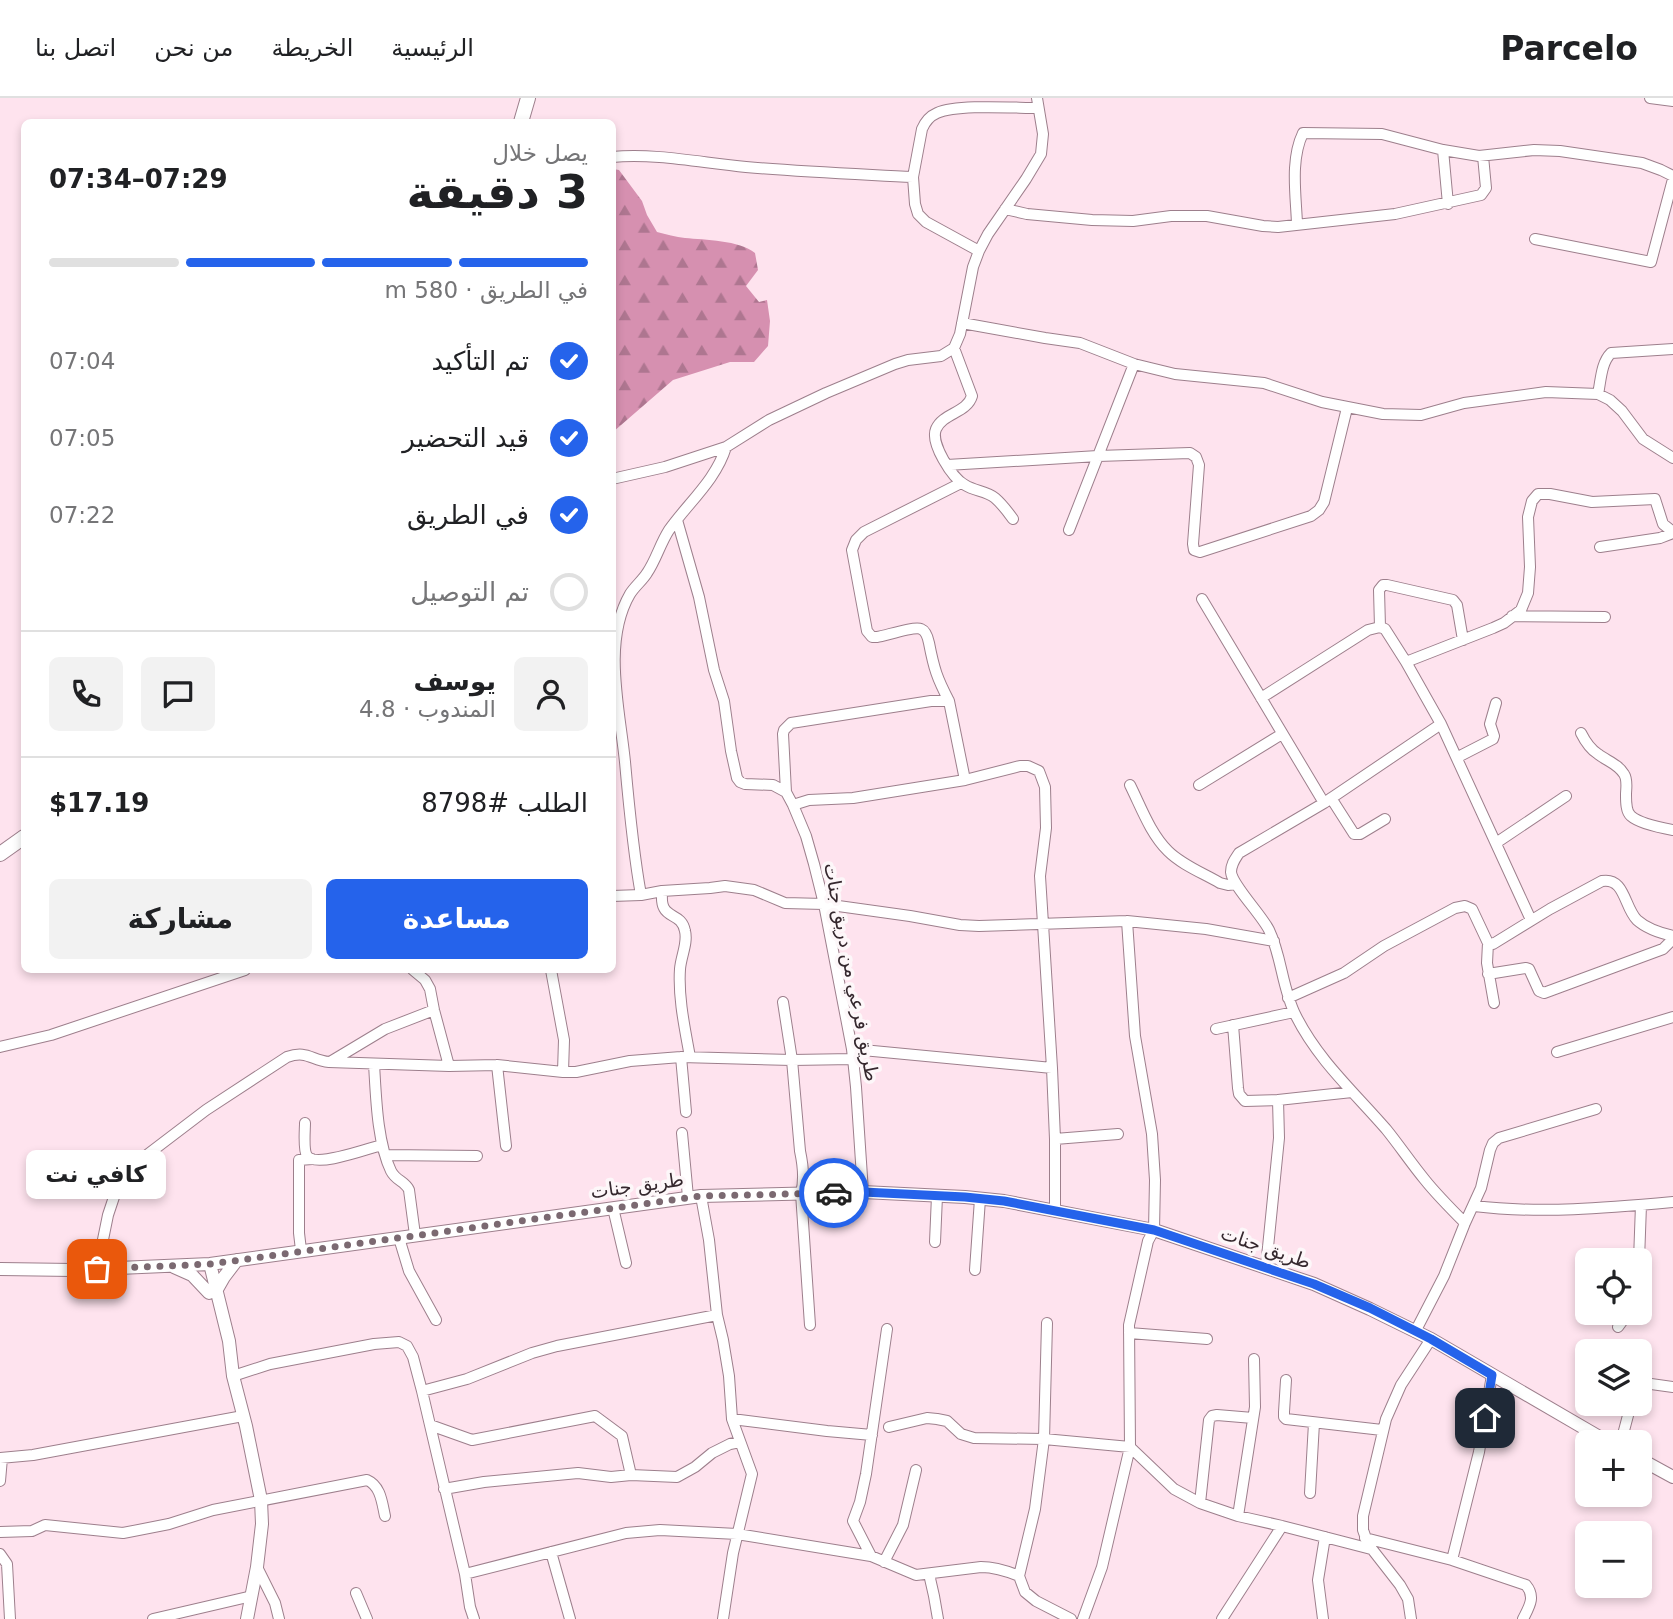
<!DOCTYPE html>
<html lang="ar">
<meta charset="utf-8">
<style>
:root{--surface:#fff;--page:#f2f2f2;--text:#202124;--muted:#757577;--line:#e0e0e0;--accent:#2563eb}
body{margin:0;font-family:"DejaVu Sans",Vazirmatn,sans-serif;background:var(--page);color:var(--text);direction:rtl;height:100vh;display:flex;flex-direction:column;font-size:26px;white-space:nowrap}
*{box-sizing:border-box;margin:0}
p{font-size:23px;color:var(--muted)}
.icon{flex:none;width:38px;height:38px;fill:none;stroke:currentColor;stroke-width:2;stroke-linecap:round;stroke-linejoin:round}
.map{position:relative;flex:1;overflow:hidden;direction:ltr}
.drawer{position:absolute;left:21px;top:21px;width:595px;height:854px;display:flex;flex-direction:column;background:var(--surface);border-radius:10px;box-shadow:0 4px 10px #0003;direction:rtl}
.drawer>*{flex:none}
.buttons{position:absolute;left:1575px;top:1150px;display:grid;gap:14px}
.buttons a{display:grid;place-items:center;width:77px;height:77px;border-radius:10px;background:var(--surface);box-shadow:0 4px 10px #0003;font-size:35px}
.pin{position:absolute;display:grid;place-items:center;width:60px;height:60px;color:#fff;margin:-30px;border-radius:14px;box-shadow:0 4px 10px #0006}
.courier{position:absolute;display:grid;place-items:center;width:70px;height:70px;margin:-35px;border:5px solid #2563eb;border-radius:50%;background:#fff;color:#222;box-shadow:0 2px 9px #0007}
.bubble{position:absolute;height:49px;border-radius:10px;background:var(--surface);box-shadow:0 4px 10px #0003;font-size:23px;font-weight:600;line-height:49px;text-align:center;direction:rtl}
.head em{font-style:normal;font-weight:600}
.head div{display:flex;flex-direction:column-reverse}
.head{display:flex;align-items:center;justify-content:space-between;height:119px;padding:0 28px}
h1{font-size:46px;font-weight:600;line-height:52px}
.bar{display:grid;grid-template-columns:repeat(4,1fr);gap:10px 7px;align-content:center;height:84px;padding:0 28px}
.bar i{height:9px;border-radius:5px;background:var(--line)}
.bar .selected{background:var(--accent)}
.bar p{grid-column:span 4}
.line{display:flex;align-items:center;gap:18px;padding:0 28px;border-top:2px solid var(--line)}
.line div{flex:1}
.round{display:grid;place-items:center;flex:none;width:74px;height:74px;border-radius:10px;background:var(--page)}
ol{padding:0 28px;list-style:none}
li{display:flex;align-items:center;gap:21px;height:77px}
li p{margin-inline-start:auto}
li .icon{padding:7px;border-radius:50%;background:var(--accent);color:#fff;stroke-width:4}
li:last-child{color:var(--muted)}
li i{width:38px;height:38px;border:4px solid var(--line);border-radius:50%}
.action{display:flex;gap:14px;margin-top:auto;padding:14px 28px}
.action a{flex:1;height:80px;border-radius:10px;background:var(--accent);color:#fff;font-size:28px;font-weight:600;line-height:80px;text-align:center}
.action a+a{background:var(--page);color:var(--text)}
header{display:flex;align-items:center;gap:42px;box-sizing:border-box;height:98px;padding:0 35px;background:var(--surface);border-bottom:2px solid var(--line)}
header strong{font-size:33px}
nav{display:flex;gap:38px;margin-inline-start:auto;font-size:24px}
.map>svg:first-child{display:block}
.forest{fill:url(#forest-firs)}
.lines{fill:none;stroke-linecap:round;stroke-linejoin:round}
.minor-casing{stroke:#9d7f8c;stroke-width:12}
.tertiary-casing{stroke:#9d7f8c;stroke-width:14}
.secondary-casing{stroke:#9d7f8c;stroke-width:16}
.minor{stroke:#fff;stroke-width:10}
.tertiary{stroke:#fff;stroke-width:12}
.secondary{stroke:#fff;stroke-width:14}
.done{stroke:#7b6971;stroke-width:7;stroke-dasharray:0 12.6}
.route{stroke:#2563eb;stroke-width:9}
.labels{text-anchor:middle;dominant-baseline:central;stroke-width:7;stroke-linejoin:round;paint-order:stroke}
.street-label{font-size:19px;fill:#35282e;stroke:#fdf7f9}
</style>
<header>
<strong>Parcelo</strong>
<nav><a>الرئيسية</a><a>الخريطة</a><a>من نحن</a><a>اتصل بنا</a></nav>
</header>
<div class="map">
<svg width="1673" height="1521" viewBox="0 0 1673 1521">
<defs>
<pattern id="forest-firs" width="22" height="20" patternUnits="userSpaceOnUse" patternTransform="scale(1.75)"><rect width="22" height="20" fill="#d690b0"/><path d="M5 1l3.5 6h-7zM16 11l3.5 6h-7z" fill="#ae7690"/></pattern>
</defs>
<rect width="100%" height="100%" fill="#fee3ee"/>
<path class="forest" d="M613 71 619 72 642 103 647 117 657 134C666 136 676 139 685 140 705 142 739 142 755 155L758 172 746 188 759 204 767 202 770 223 768 248 754 264H730L673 282 613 334Z"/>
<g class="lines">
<defs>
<path id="minor" d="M1650 0 1673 3
M1443 52 1448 106
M612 59C657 55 702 65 746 69 802 74 857 76 913 79
M1005 111 1027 116 1092 122 1133 123 1171 118H1207L1263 128 1278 129 1395 116 1481 97 1486 90 1483 58
M1297 126C1296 97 1290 62 1303 35L1382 36 1443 52 1479 58 1534 52 1560 53 1642 65 1661 72 1673 78
M1535 141 1651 164 1673 81
M979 153 926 124 918 116 915 106 913 79 922 31C925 24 930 18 937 15 958 6 1014 10 1038 10
M962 225 1045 240 1080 245 1134 266 1175 276 1264 285 1322 304 1383 316 1421 317 1464 305 1546 294 1598 296 1610 302 1622 313 1643 341 1673 360
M954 250 972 298C967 315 943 315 936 331 930 345 952 380 965 387 974 393 987 393 995 400 1002 406 1008 414 1013 421
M1598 296C1601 282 1601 265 1611 255L1673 251
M947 367 1098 358 1190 355 1196 359 1199 367 1193 446 1194 452 1200 454 1311 418 1319 412 1324 404 1347 310
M612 381 665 369 726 349 769 322 826 295 895 266 908 262 941 258 954 250 960 236 973 169 979 153 988 136 1026 81 1041 56 1043 36 1037 0
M677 422 699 499 714 572 724 603 731 653 737 680 740 684 745 686 773 687 786 694 793 707 806 738 814 766 824 806 852 951 856 989 863 1094
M1069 432 1134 266
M1600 449 1660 440 1673 435
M1202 501 1324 705
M1512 518 1605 519
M1380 529 1379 492 1383 487H1387L1453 502 1457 507 1463 542
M1406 564 1493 530 1504 525 1521 512 1528 495 1530 469 1528 419 1532 403 1538 396H1550L1592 404 1655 401 1663 426 1673 434
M1261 600 1368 532 1380 529 1385 531 1406 564 1441 626 1531 822
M949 603C937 580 934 571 929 545 928 540 926 533 921 531 914 528 885 538 877 539H872L867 533 852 452 856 442 864 434 961 385
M1441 626 1324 705 1239 755C1235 761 1231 766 1231 774 1232 787 1261 816 1269 832 1282 859 1282 891 1296 918 1318 962 1354 994 1386 1031 1399 1047 1411 1065 1425 1082 1437 1097 1451 1111 1465 1125
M1581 635C1585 643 1590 651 1598 656 1607 663 1618 666 1624 676 1628 682 1626 690 1626 697 1626 704 1626 714 1631 718 1640 726 1662 730 1673 732
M1458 659 1493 641 1494 638 1490 626 1496 605
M1130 687C1141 709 1150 735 1168 753 1182 767 1203 775 1220 785L1228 787 1236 786
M1199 687 1282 636
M786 694 783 636 784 632 791 625 931 603H949L965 682
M1331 700 1354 736H1360L1385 721
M793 707 809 702 853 700 965 682 1020 668H1028L1039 673 1045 689 1046 730 1040 778 1052 970 1055 1041V1113
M1496 745 1566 698
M662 793C662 798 661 805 664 810 669 820 682 817 685 833 688 845 681 858 680 871 678 900 685 931 690 959
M641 797C633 753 629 709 625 664 620 612 602 544 630 496 635 488 642 483 647 475 656 462 660 446 669 432 688 405 716 382 726 349
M612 798 641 797 662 793 710 790 725 788 754 792 785 805 824 806 910 818 960 827 979 828 1127 823 1206 831 1274 843
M1488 845 1487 865 1494 905
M413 872 425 882 430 891 434 912 449 968
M551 872 564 942 563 974
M1488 876 1526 870 1529 871 1539 893 1544 895 1663 851 1670 844 1672 838
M1288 900 1344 875 1384 848 1455 810 1465 808 1472 811 1488 845 1493 846 1550 811 1602 783C1625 779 1624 809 1637 822 1647 831 1660 835 1673 838
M783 904 792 962 800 1053C803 1067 805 1081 801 1095L810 1227
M1233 927 1238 990 1239 996 1245 1003 1278 1002
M1216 931 1294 914
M0 949 51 937 245 872
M852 951 1052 970
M1557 954 1673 919
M681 959 686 1014
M330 964 385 931 434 912
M374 966C376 998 377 1044 391 1073 396 1083 405 1083 409 1092L415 1137
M497 967 506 1048
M305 1025C305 1032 303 1052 307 1058 317 1070 369 1050 382 1047
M682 1035 688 1099
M1055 1041 1118 1036
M386 1057 477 1058
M701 1098 709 1142 717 1217 723 1242 729 1278 732 1321 752 1376 733 1455 723 1521
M1474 1108C1540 1116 1607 1110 1673 1104
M613 1110 626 1165
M399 1140 409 1173 436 1222
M935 1144 937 1098
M301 1152 299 1135V1062L312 1061
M1639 1162 1641 1107
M1266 1169 1279 1040 1278 1002 1352 994
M97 1171 108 1117 118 1087 139 1063 206 1012 287 959C307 952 311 962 329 964L449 968 497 967 563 974H576L630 963 681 959 792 962 853 961
M975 1172 980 1101
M1618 1229 1629 1214
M887 1231 866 1376 860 1404 853 1423 871 1458 916 1477 981 1469C995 1469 1007 1473 1019 1478L1025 1494 1036 1503 1071 1521
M1415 1234 1444 1178 1465 1125 1481 1090 1490 1052 1493 1045 1499 1040 1596 1011
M1129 1235 1207 1241
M233 1278 270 1266 374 1246 399 1244 407 1248 413 1259 422 1293 465 1476 470 1509 474 1521
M1286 1282 1284 1314V1319L1286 1321 1382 1332
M1640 1287 1644 1285 1673 1289
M422 1293 467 1281 532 1255 557 1248 717 1217
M732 1321 827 1333 872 1337
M430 1327 472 1342 595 1318 622 1338 631 1377
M889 1329 927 1320 937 1321 947 1323 961 1336 974 1340 1044 1341 1130 1349 1174 1391 1200 1405 1238 1418 1282 1428 1371 1451
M1621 1344 1631 1306
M0 1360 33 1357 243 1318
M0 1383 2 1360
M444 1391 484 1384 578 1375 611 1379 631 1377 677 1379 695 1369 712 1355 730 1346 740 1344
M1310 1395 1314 1325
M1200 1405 1209 1322 1212 1318 1217 1317 1253 1320
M1238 1418 1255 1309 1254 1261
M0 1434 32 1433 45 1427 123 1435 169 1426 213 1412 367 1382C381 1388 382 1405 385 1418
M1365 1440 1452 1462 1526 1487C1536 1499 1529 1509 1523 1521
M551 1454 570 1521
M0 1456 7 1466 10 1521
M1452 1462 1479 1354 1492 1277
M884 1464 903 1427 916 1372
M257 1469 275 1505 279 1521
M465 1476 626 1435 660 1432 737 1436 871 1458
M929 1476 934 1498 938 1521
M1019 1478 1035 1411 1044 1341 1047 1225
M356 1495 367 1521
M153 1521 252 1498
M1083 1521 1102 1469 1130 1349 1129 1227 1148 1143 1154 1132 1155 1082 1152 1036 1135 938 1127 823
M1222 1521 1282 1428
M1323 1521 1318 1482 1325 1439
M1411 1521 1408 1501 1400 1487 1368 1446 1363 1432V1418L1386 1321 1401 1287 1431 1241"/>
<path id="tertiary" d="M210 1166 229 1243 233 1278 246 1328 261 1402 262 1426 257 1469 247 1521
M174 1169 192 1177 209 1195
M0 1171 73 1172 210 1166 701 1098 863 1094 965 1099 1004 1103 1154 1132 1314 1186 1370 1211 1431 1241 1608 1344
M216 1193 224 1179 237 1162
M1640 1361 1673 1379"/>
<path id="secondary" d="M521 24 528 0
M0 756 24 739"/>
</defs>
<use href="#minor" class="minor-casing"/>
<use href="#tertiary" class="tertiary-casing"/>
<use href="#secondary" class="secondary-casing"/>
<use href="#minor" class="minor"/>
<use href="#tertiary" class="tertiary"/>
<use href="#secondary" class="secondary"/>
</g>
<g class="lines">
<path class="done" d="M97 1171 211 1166 701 1098 834 1095"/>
<path class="route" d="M834 1095 863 1094 965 1099 1004 1103 1154 1132 1314 1186 1370 1210 1431 1241 1492 1277 1485 1320"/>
</g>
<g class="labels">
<g class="street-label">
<text transform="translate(852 874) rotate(79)">طريق فرعي من دريق جنات</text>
<text transform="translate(637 1087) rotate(-8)">طريق جنات</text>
<text transform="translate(1266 1149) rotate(19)">طريق جنات</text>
</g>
</g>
</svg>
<div class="buttons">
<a><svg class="icon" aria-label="locate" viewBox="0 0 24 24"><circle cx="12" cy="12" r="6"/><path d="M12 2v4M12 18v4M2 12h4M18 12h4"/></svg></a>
<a><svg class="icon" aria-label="layers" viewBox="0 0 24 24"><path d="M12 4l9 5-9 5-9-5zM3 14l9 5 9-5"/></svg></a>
<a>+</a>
<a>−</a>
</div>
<div class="pin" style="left:97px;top:1171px;background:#ea580c"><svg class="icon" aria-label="bag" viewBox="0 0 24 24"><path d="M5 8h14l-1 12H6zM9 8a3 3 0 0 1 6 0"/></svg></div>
<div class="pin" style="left:1485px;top:1320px;background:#1f2937"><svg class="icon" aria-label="home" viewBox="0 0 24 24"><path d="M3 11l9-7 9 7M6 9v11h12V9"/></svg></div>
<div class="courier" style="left:834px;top:1095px"><svg class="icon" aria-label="car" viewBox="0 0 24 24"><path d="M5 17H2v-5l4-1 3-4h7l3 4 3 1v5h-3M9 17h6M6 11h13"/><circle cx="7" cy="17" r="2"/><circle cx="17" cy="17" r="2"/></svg></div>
<div class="bubble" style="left:26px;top:1052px;width:140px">كافي نت</div>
<section class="drawer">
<div class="head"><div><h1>3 دقيقة</h1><p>يصل خلال</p></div><em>07:29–07:34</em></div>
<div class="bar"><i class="selected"></i><i class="selected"></i><i class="selected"></i><i></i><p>في الطريق · 580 m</p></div>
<ol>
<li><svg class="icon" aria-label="check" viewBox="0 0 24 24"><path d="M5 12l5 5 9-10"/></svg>تم التأكيد<p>07:04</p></li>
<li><svg class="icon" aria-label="check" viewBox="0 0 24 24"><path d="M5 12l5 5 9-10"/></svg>قيد التحضير<p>07:05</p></li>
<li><svg class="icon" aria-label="check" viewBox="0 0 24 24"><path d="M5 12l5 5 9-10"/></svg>في الطريق<p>07:22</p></li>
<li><i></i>تم التوصيل</li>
</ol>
<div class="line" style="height:126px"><a class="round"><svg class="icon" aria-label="person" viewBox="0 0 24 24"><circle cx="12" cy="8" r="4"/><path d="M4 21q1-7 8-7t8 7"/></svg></a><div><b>يوسف</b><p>المندوب · 4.8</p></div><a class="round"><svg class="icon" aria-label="chat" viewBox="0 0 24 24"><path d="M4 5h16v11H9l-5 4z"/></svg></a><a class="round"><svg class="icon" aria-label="phone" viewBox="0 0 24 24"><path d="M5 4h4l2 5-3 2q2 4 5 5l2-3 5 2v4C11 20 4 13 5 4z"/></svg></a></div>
<div class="line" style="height:91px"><div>الطلب #8798</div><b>$17.19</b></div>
<div class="action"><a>مساعدة</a><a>مشاركة</a></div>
</section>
</div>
